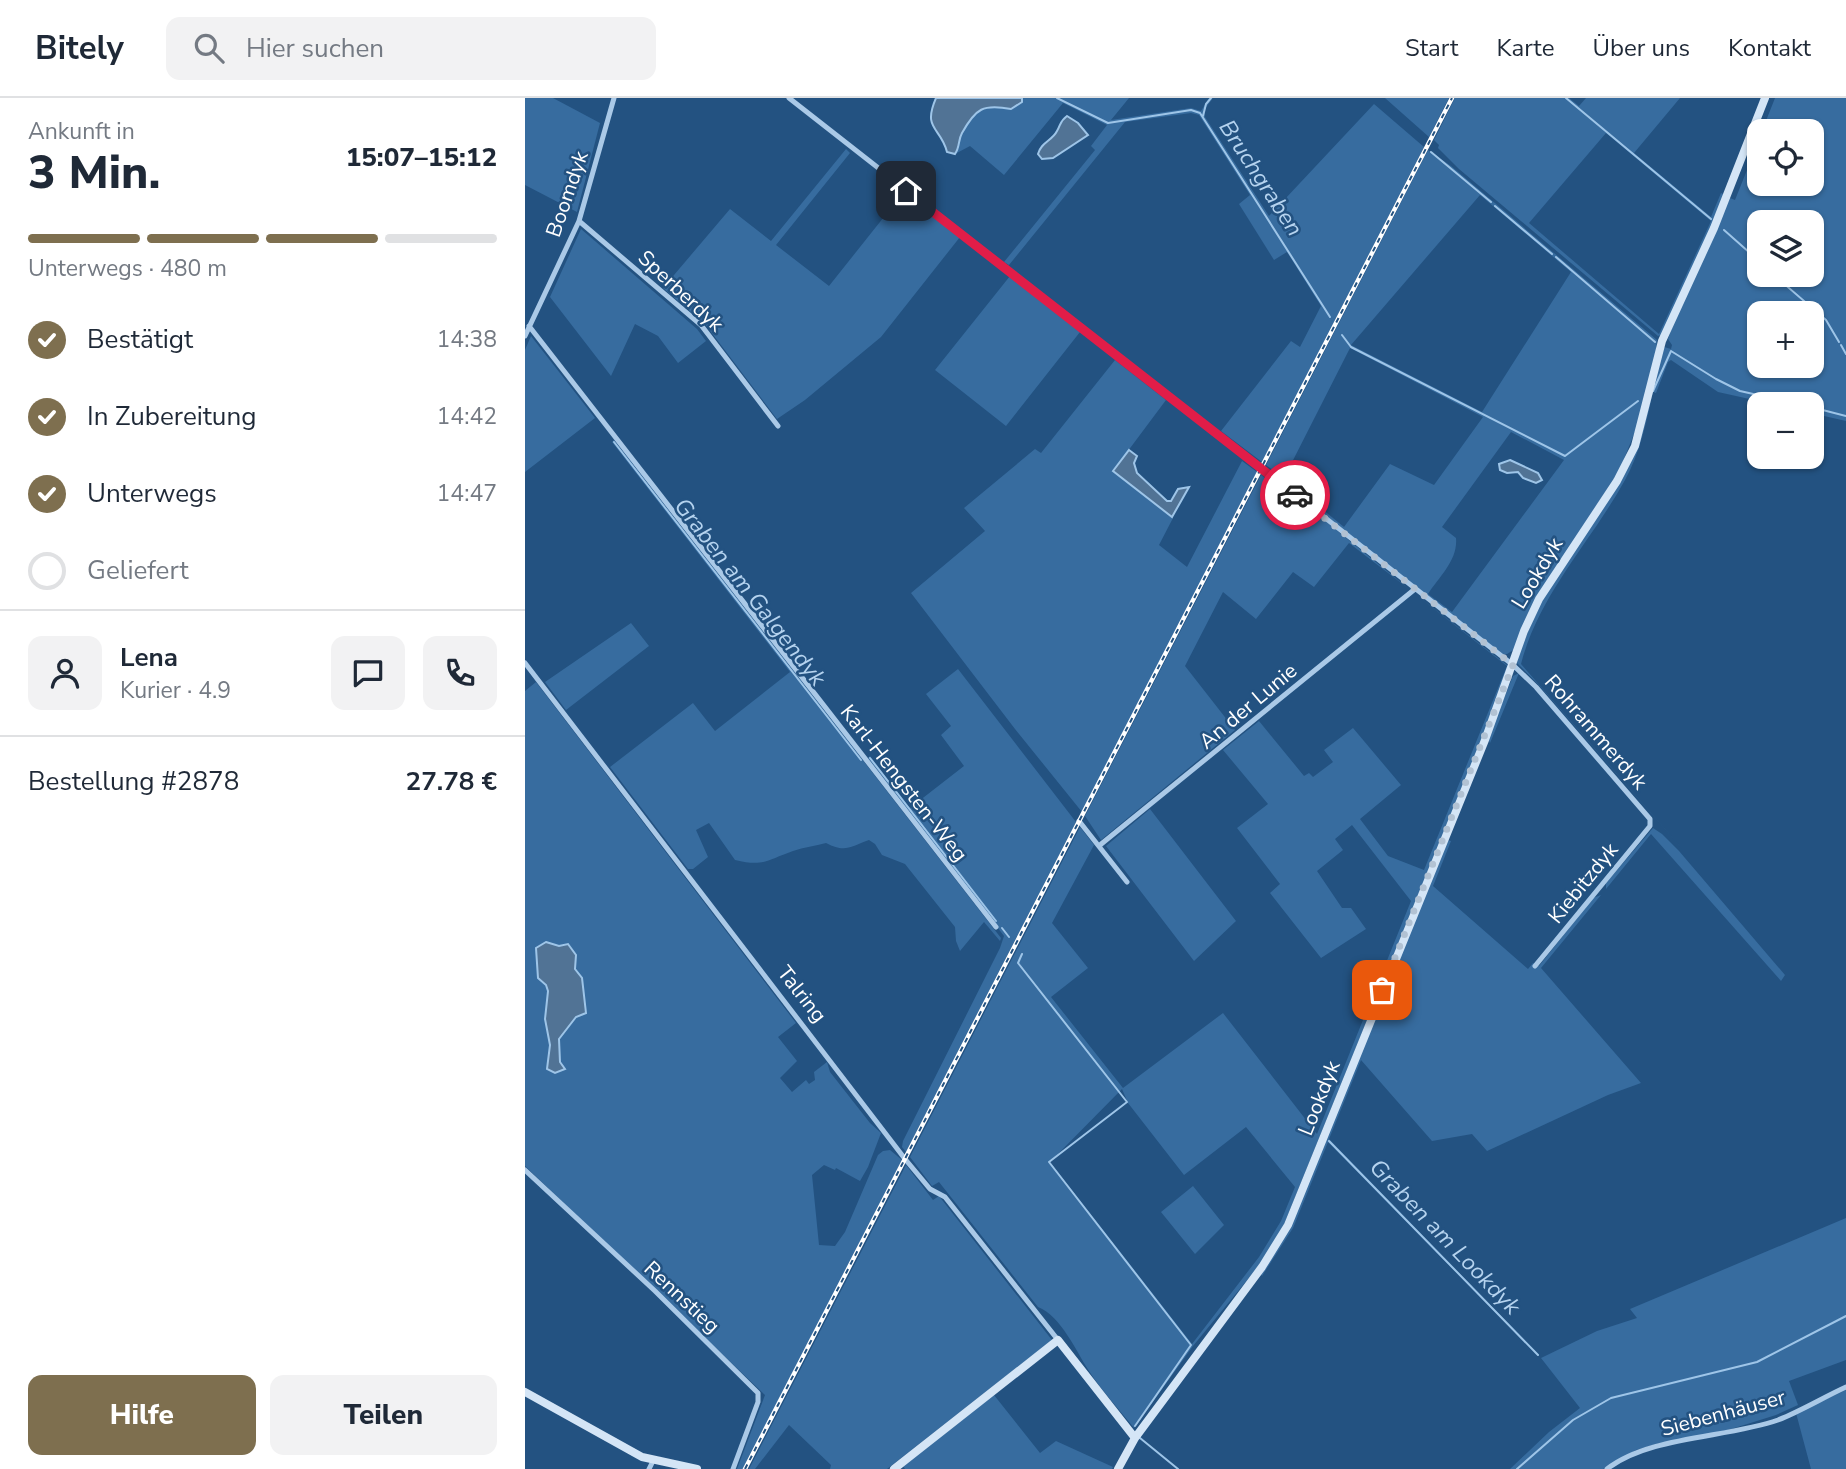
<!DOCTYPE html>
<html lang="de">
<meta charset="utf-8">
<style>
:root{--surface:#fff;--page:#f2f2f3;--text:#1f2937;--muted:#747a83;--line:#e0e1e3;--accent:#7e6f4f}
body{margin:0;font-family:"Nunito Sans",sans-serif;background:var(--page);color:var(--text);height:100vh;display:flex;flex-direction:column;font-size:26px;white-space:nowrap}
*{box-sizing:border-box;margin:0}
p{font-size:23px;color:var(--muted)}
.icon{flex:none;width:38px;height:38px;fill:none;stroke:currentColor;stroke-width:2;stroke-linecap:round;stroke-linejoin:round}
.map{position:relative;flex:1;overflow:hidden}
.sheet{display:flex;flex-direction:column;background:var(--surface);width:525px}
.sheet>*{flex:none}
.fabs{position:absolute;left:1222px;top:21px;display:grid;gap:14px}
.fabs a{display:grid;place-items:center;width:77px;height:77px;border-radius:14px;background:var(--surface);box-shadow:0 2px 5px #0004;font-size:35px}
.pin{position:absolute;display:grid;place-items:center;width:60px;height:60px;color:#fff;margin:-30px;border-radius:14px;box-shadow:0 4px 10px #0006}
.courier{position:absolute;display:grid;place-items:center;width:70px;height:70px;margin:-35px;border:5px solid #e11d48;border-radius:50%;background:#fff;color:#222;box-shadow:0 2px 9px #0007}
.overview em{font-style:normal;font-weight:800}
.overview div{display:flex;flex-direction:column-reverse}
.overview{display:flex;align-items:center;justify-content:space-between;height:119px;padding:0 28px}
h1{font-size:46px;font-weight:800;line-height:52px}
.bar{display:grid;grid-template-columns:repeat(4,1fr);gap:10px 7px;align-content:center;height:84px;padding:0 28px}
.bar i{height:9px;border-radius:5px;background:var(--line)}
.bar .active{background:var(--accent)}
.bar p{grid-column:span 4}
.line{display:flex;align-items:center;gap:18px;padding:0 28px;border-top:2px solid var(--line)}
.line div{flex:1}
.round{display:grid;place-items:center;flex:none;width:74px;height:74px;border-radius:14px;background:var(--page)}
ol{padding:0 28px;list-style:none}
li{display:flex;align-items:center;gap:21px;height:77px}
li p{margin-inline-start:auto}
li .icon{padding:7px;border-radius:50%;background:var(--accent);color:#fff;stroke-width:4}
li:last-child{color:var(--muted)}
li i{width:38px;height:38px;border:4px solid var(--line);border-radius:50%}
.button{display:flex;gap:14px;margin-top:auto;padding:14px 28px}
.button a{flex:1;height:80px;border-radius:14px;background:var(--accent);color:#fff;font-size:28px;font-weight:800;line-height:80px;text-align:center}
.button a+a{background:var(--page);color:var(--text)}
header{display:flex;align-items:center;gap:42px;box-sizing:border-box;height:98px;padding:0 35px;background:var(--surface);border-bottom:2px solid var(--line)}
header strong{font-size:33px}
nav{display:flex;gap:38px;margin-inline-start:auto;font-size:24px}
.search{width:490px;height:63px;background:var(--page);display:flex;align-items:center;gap:18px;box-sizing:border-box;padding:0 24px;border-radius:14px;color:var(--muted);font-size:26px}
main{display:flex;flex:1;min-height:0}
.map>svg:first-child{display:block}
.green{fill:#376c9f;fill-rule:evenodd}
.water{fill:#517395;stroke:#9ec5e8;stroke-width:2}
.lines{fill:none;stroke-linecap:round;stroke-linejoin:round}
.stream{stroke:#9ec5e8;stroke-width:2}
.street{stroke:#aac9e7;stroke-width:5}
.secondary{stroke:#d4e5f6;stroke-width:8}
.rail-casing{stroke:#fff;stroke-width:4.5}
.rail{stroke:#235281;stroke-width:2;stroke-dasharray:5;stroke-linecap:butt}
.done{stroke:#b2c2d3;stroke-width:7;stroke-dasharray:0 12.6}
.route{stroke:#e11d48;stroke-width:9}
.labels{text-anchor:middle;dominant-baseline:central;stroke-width:5;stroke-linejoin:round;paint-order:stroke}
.street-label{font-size:21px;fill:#fff;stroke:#235281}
.water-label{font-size:23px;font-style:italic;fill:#b5d3ef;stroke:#235281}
</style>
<header>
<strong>Bitely</strong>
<div class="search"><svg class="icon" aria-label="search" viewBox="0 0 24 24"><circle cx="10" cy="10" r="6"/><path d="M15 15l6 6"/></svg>Hier suchen</div>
<nav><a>Start</a><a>Karte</a><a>Über uns</a><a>Kontakt</a></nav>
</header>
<main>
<section class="sheet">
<div class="overview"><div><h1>3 Min.</h1><p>Ankunft in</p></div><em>15:07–15:12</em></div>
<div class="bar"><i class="active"></i><i class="active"></i><i class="active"></i><i></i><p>Unterwegs · 480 m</p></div>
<ol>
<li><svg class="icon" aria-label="check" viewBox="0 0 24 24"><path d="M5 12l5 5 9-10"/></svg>Bestätigt<p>14:38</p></li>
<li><svg class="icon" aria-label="check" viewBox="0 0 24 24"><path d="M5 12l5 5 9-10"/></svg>In Zubereitung<p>14:42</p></li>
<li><svg class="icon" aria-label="check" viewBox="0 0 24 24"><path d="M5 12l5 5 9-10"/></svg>Unterwegs<p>14:47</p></li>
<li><i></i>Geliefert</li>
</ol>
<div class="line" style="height:126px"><a class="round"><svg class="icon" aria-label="person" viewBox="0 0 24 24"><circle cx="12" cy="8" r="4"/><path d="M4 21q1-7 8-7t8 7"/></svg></a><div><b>Lena</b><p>Kurier · 4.9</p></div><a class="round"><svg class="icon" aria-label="chat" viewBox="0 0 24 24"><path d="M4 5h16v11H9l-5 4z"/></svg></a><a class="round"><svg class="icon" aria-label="phone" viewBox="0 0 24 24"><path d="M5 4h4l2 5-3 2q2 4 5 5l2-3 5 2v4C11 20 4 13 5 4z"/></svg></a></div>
<div class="line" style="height:91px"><div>Bestellung #2878</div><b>27.78 €</b></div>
<div class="button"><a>Hilfe</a><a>Teilen</a></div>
</section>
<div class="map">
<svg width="1321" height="1371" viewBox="0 0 1321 1371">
<rect width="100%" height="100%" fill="#235281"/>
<path class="green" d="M0 0H28L75 25 52 114 0 87Z
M497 0H604L586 22 666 10 676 13 684 0H688L679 12 680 19 744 118 849 6 899 49 737 364 696 333 766 243 775 249 796 208 762 154 749 162 714 106 725 97 674 17 666 15 600 24 484 167 479 164 570 52 566 48 582 27 538 5 479 77 445 48 430 56C435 49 433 42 437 35 451 10 458 6 486 11L497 4Z
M860 0H924L904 39Z
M930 0H1044L1054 8 1061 0H1155L1109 55 1186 119 1196 95 1200 97 1137 237 1133 238 934 71 913 50 914 47 909 42ZM1081 35 1186 123 1134 236 1004 125Z
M1250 0H1321V323L1286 315V306H1247L1193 294 1146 262 1143 264 1131 295 1128 294C1121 325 1115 355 1100 382 1066 444 1014 496 996 566L1161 755 1013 586 992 565 993 558 1018 498 1093 386 1139 249 1146 251 1147 247 1143 241 1146 232 1205 100 1210 102 1234 42V86H1286V33H1237ZM1234 124H1286V177H1234ZM1234 215H1286V268H1234Z
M321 51 325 55 251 147 304 188 378 95 435 139 356 239 280 302 252 321 180 226 138 190 205 111 246 143Z
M903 52 926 68 1132 242 1131 252 1113 326 1095 371 1013 498 990 551 982 556H977L747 376 749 373 741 367ZM955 97 1046 174 957 314 826 247ZM825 250 958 319 909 387 865 366 819 429 759 380ZM986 334 1039 362 927 514 903 496C915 478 933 462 931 440L917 429Z
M56 131 172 231 181 243 153 265 133 238 110 226 86 278 25 199Z
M485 178 555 234 481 328 410 272Z
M6 238 70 320 0 374V252Z
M590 262 641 302 588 373 648 420 634 447 662 469 717 363 732 374 557 714 490 631 386 495 460 433 439 410 510 351 516 355Z
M89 342 476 840 475 843 459 824 435 853 431 843 430 829 380 766 357 757 350 746 344 742C325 749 320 755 301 745 290 748 279 749 268 753 242 762 239 769 210 762L184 725 171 732 183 759 168 771H163L85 669 168 605 190 633 265 574 87 344Z
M736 377 744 383 746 379 884 491 824 445 789 489 768 474 731 521 698 494 660 568 710 632 576 742 560 718Z
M890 496 982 567 984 571 977 590 758 1129 732 1170 668 1248 609 1330C594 1311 577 1293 564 1273 551 1253 536 1218 513 1209L414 1084 407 1088 385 1059 555 729 569 747 527 825 563 870 526 899 598 990 698 915 792 1036 886 803 827 727 810 741 818 752 792 773 817 810H826L841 831 796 860 745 795 755 786 712 730 743 706 698 652 734 623 779 678 784 675 788 679 808 664 799 652 828 630 876 687 835 721 863 758 899 772 982 568ZM597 991 603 1005 659 1077 721 1029 770 1089 756 1123 734 1159 667 1246 525 1064Z
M106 525 124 548 41 612 20 584Z
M433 571 551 724 381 1054 377 1049 378 1043 475 850 479 838 343 660 345 658 385 710 439 668 416 637 426 628 401 596Z
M994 575 965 645 963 640 988 578Z
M11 584 271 925 253 939 272 963 255 980 267 994 281 982 284 986 290 982 289 974 302 964 305 974 345 1025 356 1035 343 1069 335 1083 311 1070 310 1072 299 1067 287 1077 294 1147 310 1148 320 1134 353 1057 358 1053 365 1052 377 1062 218 1371H212L240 1297 0 1068V593ZM21 844 34 848 51 919 33 941 35 964 22 971 25 947 20 921 24 893 21 887 13 880 11 850Z
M625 711 711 823 669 863 581 748Z
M1128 730 1137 736 1154 753 1260 877 1256 883 1126 736 1081 791V785Z
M922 742 926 743 908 788 1003 871 1008 865 1014 868 1068 800 1076 797 1016 870 1116 985 1083 997 962 1053 947 1036 907 1043 836 962 804 1041 1014 1257 1013 1258 803 1044 768 1130 737 1178 735 1174 754 1147Z
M381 1067 408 1102 414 1098 527 1242 362 1371H305L306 1367 264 1327 230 1371H224Z
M668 1088 699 1127 670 1156 636 1114Z
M1321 1120V1262L1264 1283 1273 1307 1251 1317 1203 1332 1131 1346 1111 1352 1078 1371H985L1024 1334 1055 1310 1016 1260 1072 1233 1112 1220 1105 1211Z
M1321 1292V1371H1286L1271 1315Z
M469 1297 515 1355 531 1343 588 1369 587 1371H380L378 1368Z"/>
<path class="water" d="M411 0H497V4L486 11C458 6 451 10 437 35 433 42 435 49 430 56L422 54C416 29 397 32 411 0Z
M542 18 553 25 563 37 528 60 517 61 513 56C516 44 527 43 532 33 536 26 535 23 542 18Z
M604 352 612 358 609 365 612 375 642 403H646L653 391 664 389 647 419 588 373Z
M985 362 1013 375 1017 382 1011 385 998 380 993 374 982 375 975 372 974 366Z
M21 844 34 848 43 846 51 857 50 871 57 880 61 915 51 919 34 941 35 964 40 971 30 975 22 971 25 947 20 921 23 893 21 887 13 880 11 850Z"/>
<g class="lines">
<path class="stream" d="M532 0 583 25 666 12 675 15 805 219
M1041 0 1186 121
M678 18 681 6 686 0
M906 54 966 104
M970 108 1027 156
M1199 132 1234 163
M1031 159 1130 244
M1249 177 1301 222 1314 244
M817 237 826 249 1040 358 1113 303
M1316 247 1321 256
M1128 293 1146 253 1191 281 1215 293 1273 306
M1286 309 1321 318
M89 344 336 662
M345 660 471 823
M477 830 484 839
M497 856 493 865 602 1004 524 1064 666 1247 610 1328
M804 1043 1013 1257
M615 1340 653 1371
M992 1371 1048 1322 1086 1300 1232 1264 1321 1218"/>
<path class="street" d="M264 0 988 567 1011 589 1125 721V728L1010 868
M54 123 176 227 253 328
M4 228 471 829
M0 238 54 123 89 0
M0 565 380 1061 405 1091 420 1099 533 1242
M554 723 602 784
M575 747 890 491
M0 1072 130 1193 233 1295V1304L208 1371
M124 1371 128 1363
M1082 1371C1124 1338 1202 1340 1253 1322 1276 1313 1299 1299 1321 1289"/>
<path class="secondary" d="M0 1294 117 1359 172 1371
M369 1371 533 1242 610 1340
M593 1371 610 1340 737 1169 763 1127 960 642 999 533 1014 501 1092 383 1110 348 1137 243 1189 130 1240 0"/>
<defs>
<path id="rail" d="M220 1371 927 0"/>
</defs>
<use href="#rail" class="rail-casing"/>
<use href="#rail" class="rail"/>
</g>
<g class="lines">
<path class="done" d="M770 397 988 567 857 892"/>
<path class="route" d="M381 93 770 397"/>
</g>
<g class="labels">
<g class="street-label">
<text transform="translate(42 96) rotate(-71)">Boomdyk</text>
<text transform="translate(156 193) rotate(43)">Sperberdyk</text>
<text transform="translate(1012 475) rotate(-59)">Lookdyk</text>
<text transform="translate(723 608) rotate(-40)">An der Lunie</text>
<text transform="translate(1071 634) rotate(49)">Rohrammerdyk</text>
<text transform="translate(379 685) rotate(52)">Karl-Hengsten-Weg</text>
<text transform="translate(1058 785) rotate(-51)">Kiebitzdyk</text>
<text transform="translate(277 896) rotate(52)">Talring</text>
<text transform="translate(794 1000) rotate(-68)">Lookdyk</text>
<text transform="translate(157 1199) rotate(43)">Rennstieg</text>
<text transform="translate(1198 1315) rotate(-15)">Siebenhäuser</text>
</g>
<g class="water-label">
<text transform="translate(736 80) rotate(57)">Bruchgraben</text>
<text transform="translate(225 494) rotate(52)">Graben am Galgendyk</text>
<text transform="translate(920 1139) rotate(46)">Graben am Lookdyk</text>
</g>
</g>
</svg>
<div class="fabs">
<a><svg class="icon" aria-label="locate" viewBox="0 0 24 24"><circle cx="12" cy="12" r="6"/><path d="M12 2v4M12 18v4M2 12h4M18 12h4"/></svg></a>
<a><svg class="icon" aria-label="layers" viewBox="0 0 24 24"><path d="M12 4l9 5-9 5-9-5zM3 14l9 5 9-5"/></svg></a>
<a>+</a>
<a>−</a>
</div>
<div class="pin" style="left:857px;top:892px;background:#ea580c"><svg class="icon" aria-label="bag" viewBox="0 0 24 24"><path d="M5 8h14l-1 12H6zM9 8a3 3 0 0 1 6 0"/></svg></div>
<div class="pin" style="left:381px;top:93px;background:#1f2937"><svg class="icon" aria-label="home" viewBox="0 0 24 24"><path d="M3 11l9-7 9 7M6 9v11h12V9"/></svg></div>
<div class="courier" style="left:770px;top:397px"><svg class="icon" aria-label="car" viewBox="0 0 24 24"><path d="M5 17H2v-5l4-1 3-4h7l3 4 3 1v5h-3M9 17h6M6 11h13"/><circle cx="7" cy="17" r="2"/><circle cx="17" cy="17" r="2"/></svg></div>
</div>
</main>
